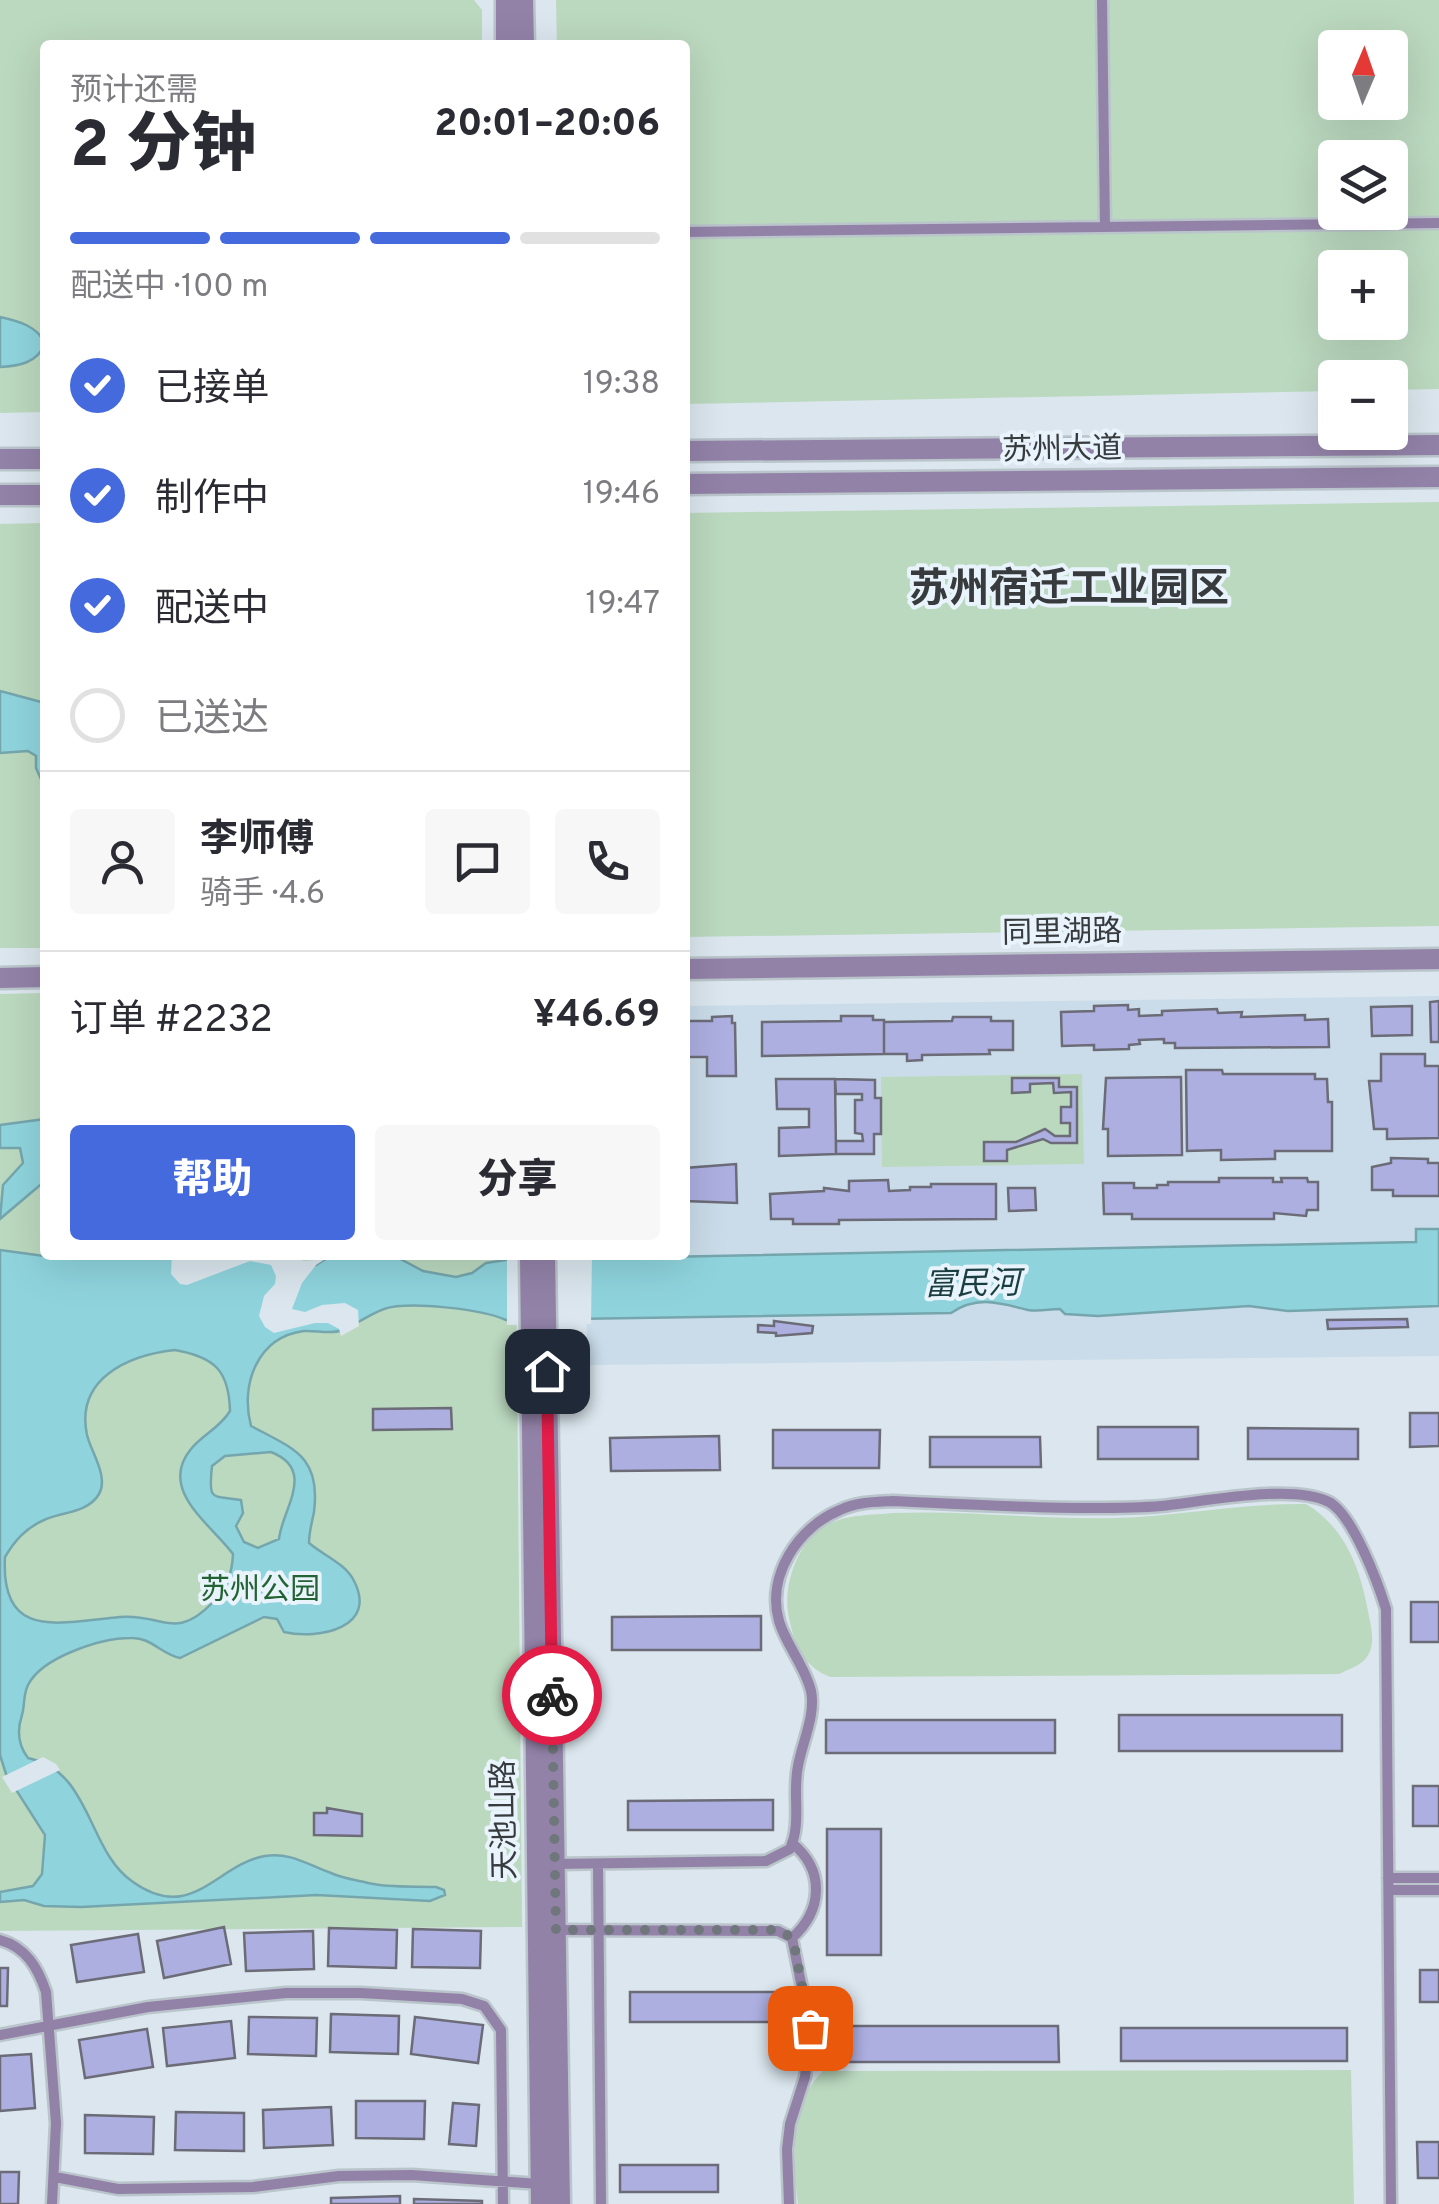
<!DOCTYPE html>
<html lang="zh">
<meta charset="utf-8">
<style>
:root{--surface:#fff;--page:#f7f7f7;--text:#2b2b33;--muted:#7c7c81;--line:#e1e1e2;--accent:#456add}
body{margin:0;font-family:Overpass,"Noto Sans SC",sans-serif;background:var(--page);color:var(--text);height:100vh;display:flex;flex-direction:column;font-size:38px;white-space:nowrap}
*{box-sizing:border-box;margin:0}
p{font-size:32px;color:var(--muted)}
.icon{flex:none;width:55px;height:55px;fill:none;stroke:currentColor;stroke-width:2;stroke-linecap:round;stroke-linejoin:round}
.map{position:relative;flex:1;overflow:hidden}
.sheet{position:absolute;left:40px;top:40px;width:650px;height:1220px;display:flex;flex-direction:column;background:var(--surface);border-radius:10px;box-shadow:0 10px 40px #0002}
.sheet>*{flex:none}
.needle{width:65px;rotate:2deg}
.buttons{position:absolute;left:1318px;top:30px;display:grid;gap:20px}
.buttons a{display:grid;place-items:center;width:90px;height:90px;border-radius:10px;background:var(--surface);box-shadow:0 10px 40px #0002;font-size:50px}
.pin{position:absolute;display:grid;place-items:center;width:85px;height:85px;color:#fff;margin:-42px;border-radius:20px;box-shadow:0 5px 15px #0006}
.courier{position:absolute;display:grid;place-items:center;width:100px;height:100px;margin:-50px;border:8px solid #e11d48;border-radius:50%;background:#fff;color:#222;box-shadow:0 2px 12px #0007}
.overview em{font-style:normal;font-weight:800}
.overview div{display:flex;flex-direction:column-reverse}
.overview{display:flex;align-items:center;justify-content:space-between;height:170px;padding:0 30px}
h1{font-size:65px;font-weight:800;line-height:75px}
.bar{display:grid;grid-template-columns:repeat(4,1fr);gap:15px 10px;align-content:center;height:120px;padding:0 30px}
.bar i{height:12px;border-radius:8px;background:var(--line)}
.bar .selected{background:var(--accent)}
.bar p{grid-column:span 4}
.line{display:flex;align-items:center;gap:25px;padding:0 30px;border-top:2px solid var(--line)}
.line div{flex:1}
.round{display:grid;place-items:center;flex:none;width:105px;height:105px;border-radius:10px;background:var(--page)}
ol{padding:0 30px;list-style:none}
li{display:flex;align-items:center;gap:30px;height:110px}
li p{margin-inline-start:auto}
li .icon{padding:10px;border-radius:50%;background:var(--accent);color:#fff;stroke-width:4}
li:last-child{color:var(--muted)}
li i{width:55px;height:55px;border:5px solid var(--line);border-radius:50%}
.cta{display:flex;gap:20px;margin-top:auto;padding:20px 30px}
.cta a{flex:1;height:115px;border-radius:10px;background:var(--accent);color:#fff;font-size:40px;font-weight:800;line-height:115px;text-align:center}
.cta a+a{background:var(--page);color:var(--text)}
.map>svg:first-child{display:block}
.built{fill:#cadce9}
.green{fill:#bbd9bf;fill-rule:evenodd}
.water{fill:#8fd4dd;stroke:#75a6ad;stroke-width:2.5;fill-rule:evenodd}
.pier{fill:#dbe6ee}
.building{fill:#acafe0;stroke:#6b6c77;stroke-width:2.5}
.lines{fill:none;stroke-linecap:round;stroke-linejoin:round}
.service-casing{stroke:#bac4cb;stroke-width:15}
.tertiary-casing{stroke:#bac4cb;stroke-width:25}
.service{stroke:#9382a8;stroke-width:10}
.tertiary{stroke:#9382a8;stroke-width:20}
.done{stroke:#70777c;stroke-width:10;stroke-dasharray:0 18}
.route{stroke:#e11d48;stroke-width:12}
.labels{text-anchor:middle;dominant-baseline:central;stroke-width:8;stroke-linejoin:round;paint-order:stroke}
.street-label{font-size:30px;fill:#373b3e;stroke:#e8f3fb}
.park-label{font-size:30px;fill:#236233;stroke:#e8f3fb}
.water-label{font-size:32px;font-style:italic;fill:#1a3d40;stroke:#e8f3fb}
.district-label{font-size:40px;font-weight:bold;fill:#373b3e;stroke:#e8f3fb}
</style>
<div class="map">
<svg width="1439" height="2204" viewBox="0 0 1439 2204">
<rect width="100%" height="100%" fill="#dbe6ee"/>
<path class="built" d="M1439 996V1356L587 1365 586 1255H685V1006Z"/>
<path class="green" d="M0 0H474L482 10V45H45V412L0 413Z
M556 0H1439V389L1390 390V378H1335V391L685 404V45H557ZM1335 48H1390V102H1335ZM1335 158H1390V212H1335ZM1335 268H1390V322H1335Z
M1439 502V926L685 937V513Z
M45 523V948H0V524Z
M45 993V1255H516L522 1927 0 1931V994Z
M1082 1074 1084 1164 882 1167 881 1077Z
M1306 1504C1345 1527 1360 1568 1368 1611 1370 1623 1375 1639 1370 1651 1365 1665 1351 1668 1339 1674L830 1677C803 1666 795 1646 789 1618 782 1587 797 1541 827 1525 847 1514 872 1515 894 1513 968 1510 1042 1520 1116 1518 1180 1516 1241 1503 1306 1504Z
M1351 2070 1354 2204H798C792 2162 790 2102 823 2071Z"/>
<path class="water" d="M0 317C18 321 38 326 45 344 37 363 19 366 0 367Z
M0 691 45 703V788L36 768V756L28 751 0 753Z
M45 1119V1181L0 1219 3 1185 23 1163 20 1148H0V1125Z
M1416 1229H1439V1306L1288 1311 1249 1306 1098 1316 1065 1314 1060 1309C1049 1309 1039 1312 1028 1310 1000 1303 977 1295 951 1313L506 1320C482 1309 409 1301 384 1309 368 1315 357 1324 342 1330 331 1335 316 1330 304 1331 257 1337 240 1385 251 1426 294 1449 321 1456 314 1512 312 1522 309 1532 309 1543 323 1555 344 1563 353 1579 380 1628 318 1640 284 1632L277 1619 264 1617 180 1658C161 1654 151 1637 131 1638 101 1638 42 1657 28 1685 23 1695 25 1705 22 1715 17 1730 17 1744 28 1758 92 1771 87 1851 133 1882 192 1924 217 1864 265 1856 291 1852 308 1865 331 1873 342 1878 355 1880 368 1883 389 1888 414 1886 436 1887L444 1890 445 1895 430 1901 317 1895 81 1907 44 1906 24 1900 0 1902V1892L33 1886 42 1874 45 1835 6 1774 0 1755V1250L44 1256 286 1255 292 1264 316 1265 332 1255H393L423 1271 456 1277 472 1273 486 1263 506 1260 1416 1242ZM175 1350C214 1357 229 1370 230 1411 220 1428 203 1434 191 1449 157 1490 212 1525 233 1554 232 1574 227 1588 213 1602 175 1642 162 1613 120 1617 61 1622 0 1642 5 1557 15 1540 26 1528 44 1520 61 1512 88 1513 99 1494 109 1477 91 1452 87 1435 75 1378 129 1355 175 1350ZM271 1452C317 1470 282 1509 279 1539L258 1548 244 1542 236 1526 243 1513 241 1500C212 1495 208 1503 212 1466L225 1456Z"/>
<path class="pier" d="M172 1255H292L304 1261 325 1259 316 1265 302 1283 292 1309 305 1312 322 1305 345 1303 358 1310 359 1326 341 1336 339 1329 328 1323H315L274 1333 265 1327 259 1316 264 1296 275 1284 276 1276 271 1265 250 1261 187 1285 180 1284 171 1274Z
M507 1255H592L591 1324 507 1325Z
M43 1757 56 1764 60 1770 12 1793 2 1777Z"/>
<path class="building" d="M1439 1001V1042H1431L1430 1002Z
M1128 1005V1010L1139 1009V1016L1162 1015V1011L1217 1009 1218 1013 1242 1012 1241 1017 1305 1015V1020L1328 1019 1329 1047 1175 1048V1043H1164V1039L1139 1040 1140 1044 1129 1045V1049L1094 1050V1045L1062 1046 1061 1012 1094 1011V1006Z
M1412 1006V1035L1372 1036 1371 1007Z
M732 1016V1023H735L736 1076H707V1057H685V1021H712V1017Z
M841 1016H873V1020H884V1054L762 1056V1022L841 1021Z
M953 1017H991V1021H1013V1050H989L990 1054 922 1055V1060L907 1061V1054H884V1022L952 1021Z
M1381 1054H1425V1066H1439V1138L1387 1139V1129H1374L1369 1081H1381Z
M1186 1070H1222L1223 1074H1315V1079H1327L1328 1102H1332V1151H1275V1159L1221 1160V1150L1187 1151Z
M1181 1077 1182 1155 1108 1156V1129H1103L1106 1078Z
M1012 1078H1059V1087H1077V1143H1051L1043 1139 1007 1150V1161H984V1142H1016L1045 1129 1055 1136H1070V1123H1061V1107H1071V1092L1054 1093 1053 1083 1030 1084V1092L1012 1093Z
M776 1079H835L836 1154 779 1156V1128L809 1127V1109H777Z
M835 1079 875 1080V1098H881V1134H874V1154H836V1141H863L862 1134 855 1133V1100H862V1094H836Z
M1391 1158 1428 1159V1163H1439V1196H1393V1190H1372V1167L1391 1163Z
M736 1164 737 1203 685 1201V1168Z
M1219 1178H1273V1182H1282L1281 1178H1307L1308 1182H1318V1210H1307L1306 1216 1274 1213V1219H1132V1214H1104L1103 1183H1134V1188H1157V1185H1168V1182H1219Z
M888 1180 889 1191 910 1190V1187H931V1184H996V1219L839 1220V1224H793V1219H771L770 1194 824 1191V1188L849 1191V1181Z
M1008 1188H1035L1036 1210 1009 1211Z
M1407 1319 1408 1327 1328 1329 1327 1320Z
M774 1321 813 1326 812 1333 776 1336V1333L758 1332V1325L774 1326Z
M451 1408 452 1429 373 1430V1409Z
M1410 1413H1439V1446L1410 1447Z
M1098 1427H1198V1459H1098Z
M1248 1428 1358 1429V1459H1248Z
M773 1430H880L879 1468H773Z
M719 1436 720 1470 611 1471 610 1438Z
M930 1437H1040L1041 1467H930Z
M1411 1602H1439V1642H1411Z
M761 1616V1650H612V1617Z
M1119 1715H1342V1751H1119Z
M826 1720H1055V1753H826Z
M1413 1786H1439V1826H1413Z
M773 1800V1830H628V1801Z
M327 1808 362 1814V1836L314 1835V1813H327Z
M827 1829H881V1955H827Z
M224 1927 231 1964 164 1978 157 1941Z
M329 1928 397 1930 396 1968 328 1966Z
M413 1929 481 1931 480 1968 412 1967Z
M313 1931 314 1969 246 1971 244 1933Z
M138 1934 144 1972 77 1982 71 1945Z
M0 1968H8L7 2006H0Z
M1420 1970H1439V2002H1420Z
M630 1992H776V2022H630Z
M331 2014 399 2016 398 2054 330 2052Z
M249 2017 317 2018 316 2056 248 2054Z
M415 2017 483 2025 478 2063 411 2054Z
M231 2021 235 2058 167 2066 163 2028Z
M831 2026H1058L1059 2062H831Z
M1121 2028H1347V2061H1121Z
M147 2029 153 2067 85 2078 79 2040Z
M31 2054 35 2108 0 2111V2056Z
M356 2101H425L424 2139 356 2138Z
M453 2103 479 2105 476 2146 449 2144Z
M331 2107 333 2145 264 2148 263 2110Z
M176 2112 244 2113V2151L175 2150Z
M85 2115 154 2117 153 2154 85 2153Z
M1417 2142H1439V2178H1418Z
M620 2165H718V2192H620Z
M0 2172H19L18 2204H0Z
M400 2196V2204H331V2198Z
M414 2199 482 2201V2204H414Z"/>
<g class="lines">
<defs>
<path id="service" d="M1102 0 1105 227
M685 232 1439 223
M555 1864 766 1861 790 1849C802 1822 792 1794 798 1766 802 1743 816 1715 811 1691 805 1666 786 1645 779 1621 766 1576 798 1527 840 1510 857 1502 874 1502 892 1501 958 1504 1025 1508 1092 1508 1115 1508 1138 1508 1161 1506 1202 1502 1292 1483 1329 1502 1353 1515 1378 1583 1386 1609L1391 2204
M598 1864 601 2204
M1388 1878H1439
M1389 1890H1439
M556 1930 778 1931 792 1938 810 2028 805 2077 790 2124 787 2149 789 2204
M792 1938C822 1911 826 1871 792 1843
M0 1940C26 1947 38 1968 46 1992L56 2123 52 2204
M0 2035 148 2007 286 1993H361L462 1999 484 2006 501 2030 503 2204
M55 2177 118 2189 253 2187 339 2176 412 2175 540 2184"/>
<path id="tertiary" d="M506 0V45
M523 0 524 45
M685 451 1439 445
M0 459H45
M685 484 1439 477
M0 495H45
M685 969 1439 959
M0 978 45 977
M530 1255 541 2204
M545 1255 560 2204"/>
</defs>
<use href="#service" class="service-casing"/>
<use href="#tertiary" class="tertiary-casing"/>
<use href="#service" class="service"/>
<use href="#tertiary" class="tertiary"/>
</g>
<g class="lines">
<path class="done" d="M552 1695 556 1930H778L786 1933 794 1944 810 2028"/>
<path class="route" d="M547 1371 552 1695"/>
</g>
<g class="labels">
<g class="street-label">
<text transform="translate(1062 451) rotate(-1)">苏州大道</text>
<text transform="translate(1062 934) rotate(-1)">同里湖路</text>
<text transform="translate(506 1820) rotate(-91)">天池山路</text>
</g>
<g class="park-label">
<text x="260" y="1591">苏州公园</text>
</g>
<g class="water-label">
<text transform="translate(972 1286) rotate(-1)">富民河</text>
</g>
<g class="district-label">
<text x="1069" y="591">苏州宿迁工业园区</text>
</g>
</g>
</svg>
<div class="buttons">
<a><svg class="needle" viewBox="-14 -14 28 28"><path d="M0-13l5 13h-10z" fill="#e53935"/><path d="M0 13l5-13h-10z" fill="#7c7c81"/></svg></a>
<a><svg class="icon" aria-label="layers" viewBox="0 0 24 24"><path d="M12 4l9 5-9 5-9-5zM3 14l9 5 9-5"/></svg></a>
<a>+</a>
<a>−</a>
</div>
<div class="pin" style="left:810px;top:2028px;background:#ea580c"><svg class="icon" aria-label="bag" viewBox="0 0 24 24"><path d="M5 8h14l-1 12H6zM9 8a3 3 0 0 1 6 0"/></svg></div>
<div class="pin" style="left:547px;top:1371px;background:#1f2937"><svg class="icon" aria-label="home" viewBox="0 0 24 24"><path d="M3 11l9-7 9 7M6 9v11h12V9"/></svg></div>
<div class="courier" style="left:552px;top:1695px"><svg class="icon" aria-label="bike" viewBox="0 0 24 24"><circle cx="6" cy="16" r="4"/><circle cx="18" cy="16" r="4"/><path d="M6 16l4-8h5l3 8M10 8l3 8H6M13 5h3"/></svg></div>
<section class="sheet">
<div class="overview"><div><h1>2 分钟</h1><p>预计还需</p></div><em>20:01–20:06</em></div>
<div class="bar"><i class="selected"></i><i class="selected"></i><i class="selected"></i><i></i><p>配送中 · 100 m</p></div>
<ol>
<li><svg class="icon" aria-label="check" viewBox="0 0 24 24"><path d="M5 12l5 5 9-10"/></svg>已接单<p>19:38</p></li>
<li><svg class="icon" aria-label="check" viewBox="0 0 24 24"><path d="M5 12l5 5 9-10"/></svg>制作中<p>19:46</p></li>
<li><svg class="icon" aria-label="check" viewBox="0 0 24 24"><path d="M5 12l5 5 9-10"/></svg>配送中<p>19:47</p></li>
<li><i></i>已送达</li>
</ol>
<div class="line" style="height:180px"><a class="round"><svg class="icon" aria-label="person" viewBox="0 0 24 24"><circle cx="12" cy="8" r="4"/><path d="M4 21q1-7 8-7t8 7"/></svg></a><div><b>李师傅</b><p>骑手 · 4.6</p></div><a class="round"><svg class="icon" aria-label="chat" viewBox="0 0 24 24"><path d="M4 5h16v11H9l-5 4z"/></svg></a><a class="round"><svg class="icon" aria-label="phone" viewBox="0 0 24 24"><path d="M5 4h4l2 5-3 2q2 4 5 5l2-3 5 2v4C11 20 4 13 5 4z"/></svg></a></div>
<div class="line" style="height:130px"><div>订单 #2232</div><b>¥46.69</b></div>
<div class="cta"><a>帮助</a><a>分享</a></div>
</section>
</div>
